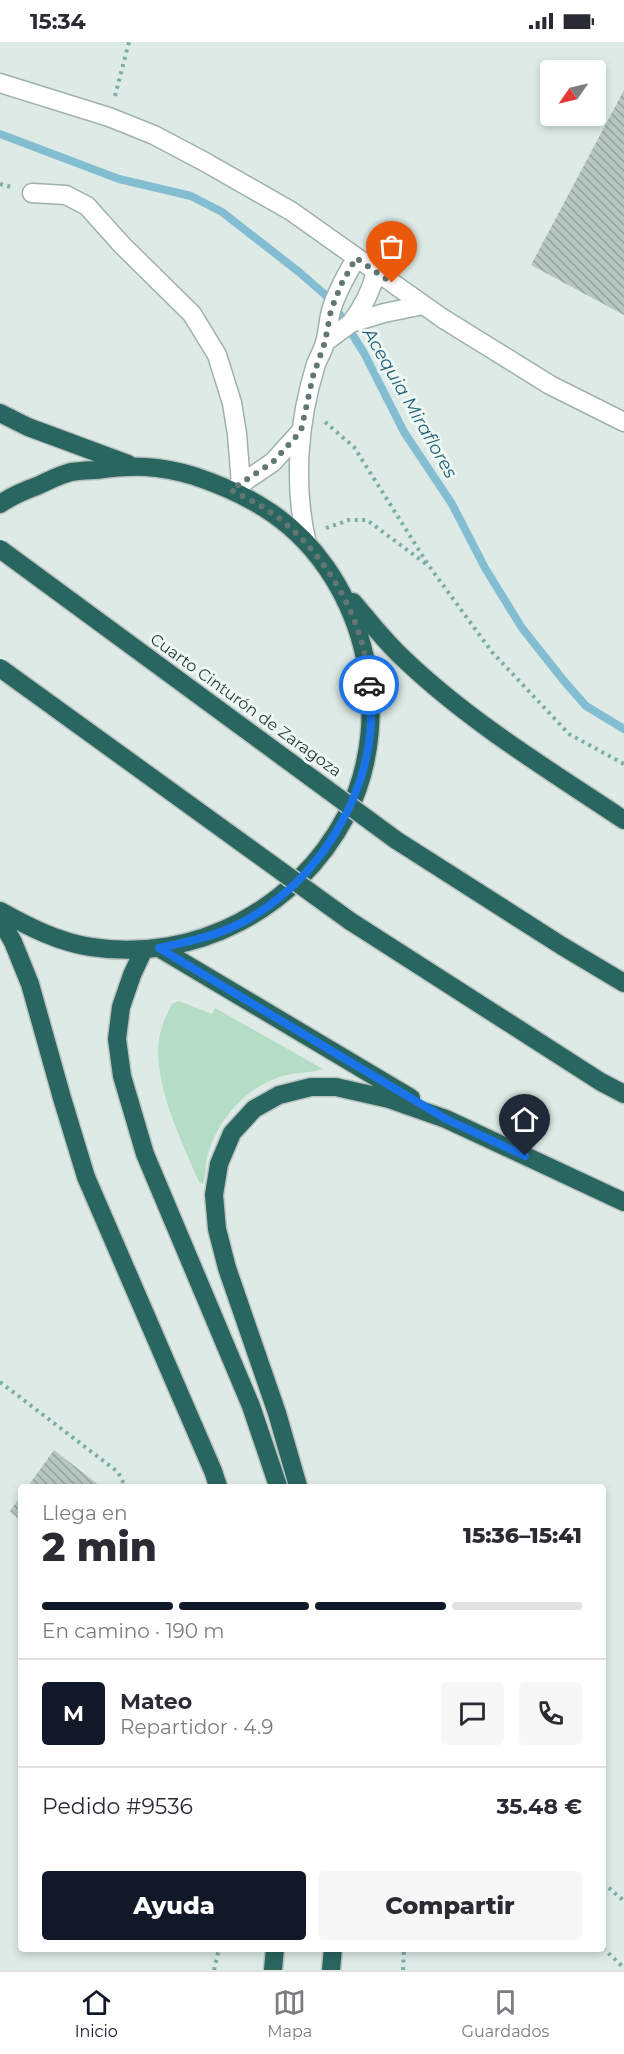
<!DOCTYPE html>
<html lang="es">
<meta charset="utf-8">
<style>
:root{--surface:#fff;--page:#f7f7f7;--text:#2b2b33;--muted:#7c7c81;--line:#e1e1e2;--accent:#111827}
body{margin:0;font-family:Montserrat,sans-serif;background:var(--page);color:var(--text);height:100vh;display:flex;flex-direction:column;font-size:22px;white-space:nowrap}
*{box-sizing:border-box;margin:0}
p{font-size:20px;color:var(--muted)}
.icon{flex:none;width:33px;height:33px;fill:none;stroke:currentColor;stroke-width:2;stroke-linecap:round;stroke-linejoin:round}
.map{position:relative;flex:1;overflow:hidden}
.details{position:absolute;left:18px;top:1442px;width:588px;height:468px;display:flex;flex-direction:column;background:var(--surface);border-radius:6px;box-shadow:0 3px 9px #0003}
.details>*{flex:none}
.needle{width:39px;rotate:236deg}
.controls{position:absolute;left:540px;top:18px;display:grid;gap:12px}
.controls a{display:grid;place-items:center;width:66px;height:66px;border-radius:6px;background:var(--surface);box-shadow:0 3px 9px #0003;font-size:30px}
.pin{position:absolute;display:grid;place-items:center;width:51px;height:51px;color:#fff;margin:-62px -26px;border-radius:50% 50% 50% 0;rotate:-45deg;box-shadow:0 0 6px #0007}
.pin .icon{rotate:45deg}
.courier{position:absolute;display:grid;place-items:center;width:60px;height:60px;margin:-30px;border:4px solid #1a73e8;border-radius:50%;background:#fff;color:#222;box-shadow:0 2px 8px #0007}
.headline em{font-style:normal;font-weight:800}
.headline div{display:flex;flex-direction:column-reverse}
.headline{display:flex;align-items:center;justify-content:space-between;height:102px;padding:0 24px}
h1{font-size:39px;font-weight:800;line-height:45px}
.bar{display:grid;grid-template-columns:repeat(4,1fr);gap:9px 6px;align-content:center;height:72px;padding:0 24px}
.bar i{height:8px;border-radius:4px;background:var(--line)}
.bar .active{background:var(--accent)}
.bar p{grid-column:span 4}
.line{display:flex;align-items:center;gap:15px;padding:0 24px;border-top:2px solid var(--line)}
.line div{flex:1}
.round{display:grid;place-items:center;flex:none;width:63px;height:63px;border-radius:6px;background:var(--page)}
.cta{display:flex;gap:12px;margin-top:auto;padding:12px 24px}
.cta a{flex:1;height:69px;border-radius:6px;background:var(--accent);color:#fff;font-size:24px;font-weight:800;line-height:69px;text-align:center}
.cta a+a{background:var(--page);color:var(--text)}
.status{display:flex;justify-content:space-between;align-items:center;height:42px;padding:0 30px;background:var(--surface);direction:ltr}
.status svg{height:16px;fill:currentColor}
.dock{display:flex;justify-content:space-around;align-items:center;height:84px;border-top:2px solid var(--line);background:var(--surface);font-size:16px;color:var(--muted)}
.dock a{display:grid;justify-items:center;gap:3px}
.dock .active{color:var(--accent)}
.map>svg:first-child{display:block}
.grass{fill:#b5dcc4}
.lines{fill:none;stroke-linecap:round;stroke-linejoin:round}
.stream{stroke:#83bdd1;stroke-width:8}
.building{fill:url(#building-back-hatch)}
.minor-casing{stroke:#a0b1ad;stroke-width:21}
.highway-casing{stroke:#bcc4c2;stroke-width:21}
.path{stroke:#7daea4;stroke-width:4;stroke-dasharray:3 4.5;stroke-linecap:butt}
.minor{stroke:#fff;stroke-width:18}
.highway{stroke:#2a6660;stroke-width:18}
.highway-bridge-casing{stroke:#bcc4c2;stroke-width:21;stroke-linecap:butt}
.highway-bridge{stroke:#2a6660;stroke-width:18}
.done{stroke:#627773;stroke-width:6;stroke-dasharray:0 10.8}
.route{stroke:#1a73e8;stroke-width:8}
.labels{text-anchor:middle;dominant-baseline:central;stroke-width:6;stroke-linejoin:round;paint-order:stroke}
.street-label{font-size:16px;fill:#1f3935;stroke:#eef7f3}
.water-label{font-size:18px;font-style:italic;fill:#195d76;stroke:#eef7f3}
</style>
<div class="status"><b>15:34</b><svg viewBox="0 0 49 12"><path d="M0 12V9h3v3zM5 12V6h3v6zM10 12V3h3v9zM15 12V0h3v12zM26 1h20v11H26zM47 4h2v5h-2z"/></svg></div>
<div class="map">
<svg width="624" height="1928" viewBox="0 0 624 1928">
<defs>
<pattern id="building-back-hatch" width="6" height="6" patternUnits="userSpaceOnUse" patternTransform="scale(1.5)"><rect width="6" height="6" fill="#b6c7c2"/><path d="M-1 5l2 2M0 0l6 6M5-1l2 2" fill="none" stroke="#93a39e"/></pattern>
</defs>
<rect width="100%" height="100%" fill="#ddeae6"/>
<path class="grass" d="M179 959 212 972 215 966 323 1027C313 1031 293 1030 279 1035 243 1048 217 1079 207 1115 205 1124 206 1134 203 1142L199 1140 195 1131C179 1093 153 1039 159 997 161 985 166 973 172 962Z"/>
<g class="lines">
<path class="stream" d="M0 92 119 137 191 154 222 170 299 230 330 257 364 311 404 390 452 462 485 526 522 586 564 639 586 664 624 687"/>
</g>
<path class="building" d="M624 48V273L531 223Z
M54 1408 100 1444H28Z
M21 1454V1479L10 1469Z"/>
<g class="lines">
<defs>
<path id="minor" d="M0 41 109 75 154 93 205 120 291 169 442 276 550 343 624 380
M32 151 66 153 87 164 122 203 192 272 217 313 232 361 237 392 241 442
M351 281C363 265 371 250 376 230
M325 300 351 281 384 271 423 263
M232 448 273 420 301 389
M307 502C293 443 298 380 316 322 319 315 323 308 325 301 328 291 328 280 331 269 336 250 347 233 356 216"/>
<path id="highway" d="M0 371 28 385 128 422
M0 462C12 454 23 449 37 444 48 439 59 433 71 430 79 429 88 428 96 428 133 423 158 423 194 434 218 442 242 452 264 466 364 528 399 671 346 774 297 867 195 921 91 905 58 900 29 885 0 869
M353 560C370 580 386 601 405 618 470 680 549 728 624 778
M396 798 562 904 624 941
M0 877 13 900 30 942 62 1056 86 1135 213 1429 218 1444
M350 879 601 1040 624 1052
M159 906 411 1056
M144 907 132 933 121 965 117 997 122 1034 145 1112 251 1364 278 1444
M298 1444 277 1371 227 1226 217 1187 214 1153 219 1122 232 1091 254 1067 279 1053 311 1045H336L389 1057 446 1077 624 1160
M273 1928 275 1906
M331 1928 333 1906"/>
</defs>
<use href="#minor" class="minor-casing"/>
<use href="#highway" class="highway-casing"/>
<path class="path" d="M115 54 129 0
M0 142 11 145
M325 380 354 405 429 524 492 610 569 692 624 722
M326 486 349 478H367L426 522
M0 1340 118 1430 125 1444
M603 1841 624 1859
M603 1906 624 1926
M214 1928 219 1906
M403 1928 404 1906"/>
<use href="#minor" class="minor"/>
<use href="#highway" class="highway"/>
<defs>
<path id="highway-bridge" d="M0 507 396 798
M0 626 350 879"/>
</defs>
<use href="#highway-bridge" class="highway-bridge-casing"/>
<use href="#highway-bridge" class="highway-bridge"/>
</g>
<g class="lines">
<path class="done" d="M369 643C366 577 321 501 264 466 254 459 242 454 231 448L273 420 301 389 313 334 325 300 331 268 342 241 356 216 392 241"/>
<path class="route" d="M369 643C370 656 371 668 371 680 367 759 318 836 250 876 222 893 191 899 159 906L446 1077 525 1114"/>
</g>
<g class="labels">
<g class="street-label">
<text transform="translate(246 663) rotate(36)">Cuarto Cinturón de Zaragoza</text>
</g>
<g class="water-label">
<text transform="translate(410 361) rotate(60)">Acequia Miraflores</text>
</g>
</g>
</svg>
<div class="controls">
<a><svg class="needle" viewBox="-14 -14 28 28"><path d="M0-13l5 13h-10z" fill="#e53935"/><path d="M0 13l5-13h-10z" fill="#7c7c81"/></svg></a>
</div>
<div class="pin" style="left:392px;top:241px;background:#ea580c"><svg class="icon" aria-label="bag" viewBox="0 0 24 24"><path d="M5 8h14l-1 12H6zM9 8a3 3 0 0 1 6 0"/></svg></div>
<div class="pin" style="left:525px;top:1114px;background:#1f2937"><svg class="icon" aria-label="home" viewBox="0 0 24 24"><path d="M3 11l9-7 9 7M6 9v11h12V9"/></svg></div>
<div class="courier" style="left:369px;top:643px"><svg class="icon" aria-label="car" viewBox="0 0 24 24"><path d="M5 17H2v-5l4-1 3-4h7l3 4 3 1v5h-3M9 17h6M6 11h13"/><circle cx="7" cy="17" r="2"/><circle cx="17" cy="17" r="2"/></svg></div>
<section class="details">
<div class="headline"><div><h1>2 min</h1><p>Llega en</p></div><em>15:36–15:41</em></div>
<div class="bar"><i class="active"></i><i class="active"></i><i class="active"></i><i></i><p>En camino · 190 m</p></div>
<div class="line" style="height:108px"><b class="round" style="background:var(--accent);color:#fff">M</b><div><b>Mateo</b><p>Repartidor · 4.9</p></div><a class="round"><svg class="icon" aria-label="chat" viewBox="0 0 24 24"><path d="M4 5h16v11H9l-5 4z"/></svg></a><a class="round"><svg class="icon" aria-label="phone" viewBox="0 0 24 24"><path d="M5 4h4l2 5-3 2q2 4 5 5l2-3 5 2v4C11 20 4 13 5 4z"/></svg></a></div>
<div class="line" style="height:78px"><div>Pedido #9536</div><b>35.48 €</b></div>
<div class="cta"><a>Ayuda</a><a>Compartir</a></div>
</section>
</div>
<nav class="dock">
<a class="active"><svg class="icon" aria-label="home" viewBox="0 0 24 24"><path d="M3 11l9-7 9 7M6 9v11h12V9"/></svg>Inicio</a>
<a><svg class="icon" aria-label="map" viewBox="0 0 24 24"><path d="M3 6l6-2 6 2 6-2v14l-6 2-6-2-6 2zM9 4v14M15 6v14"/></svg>Mapa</a>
<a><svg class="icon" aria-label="saved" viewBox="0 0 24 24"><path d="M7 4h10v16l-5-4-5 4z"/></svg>Guardados</a>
</nav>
